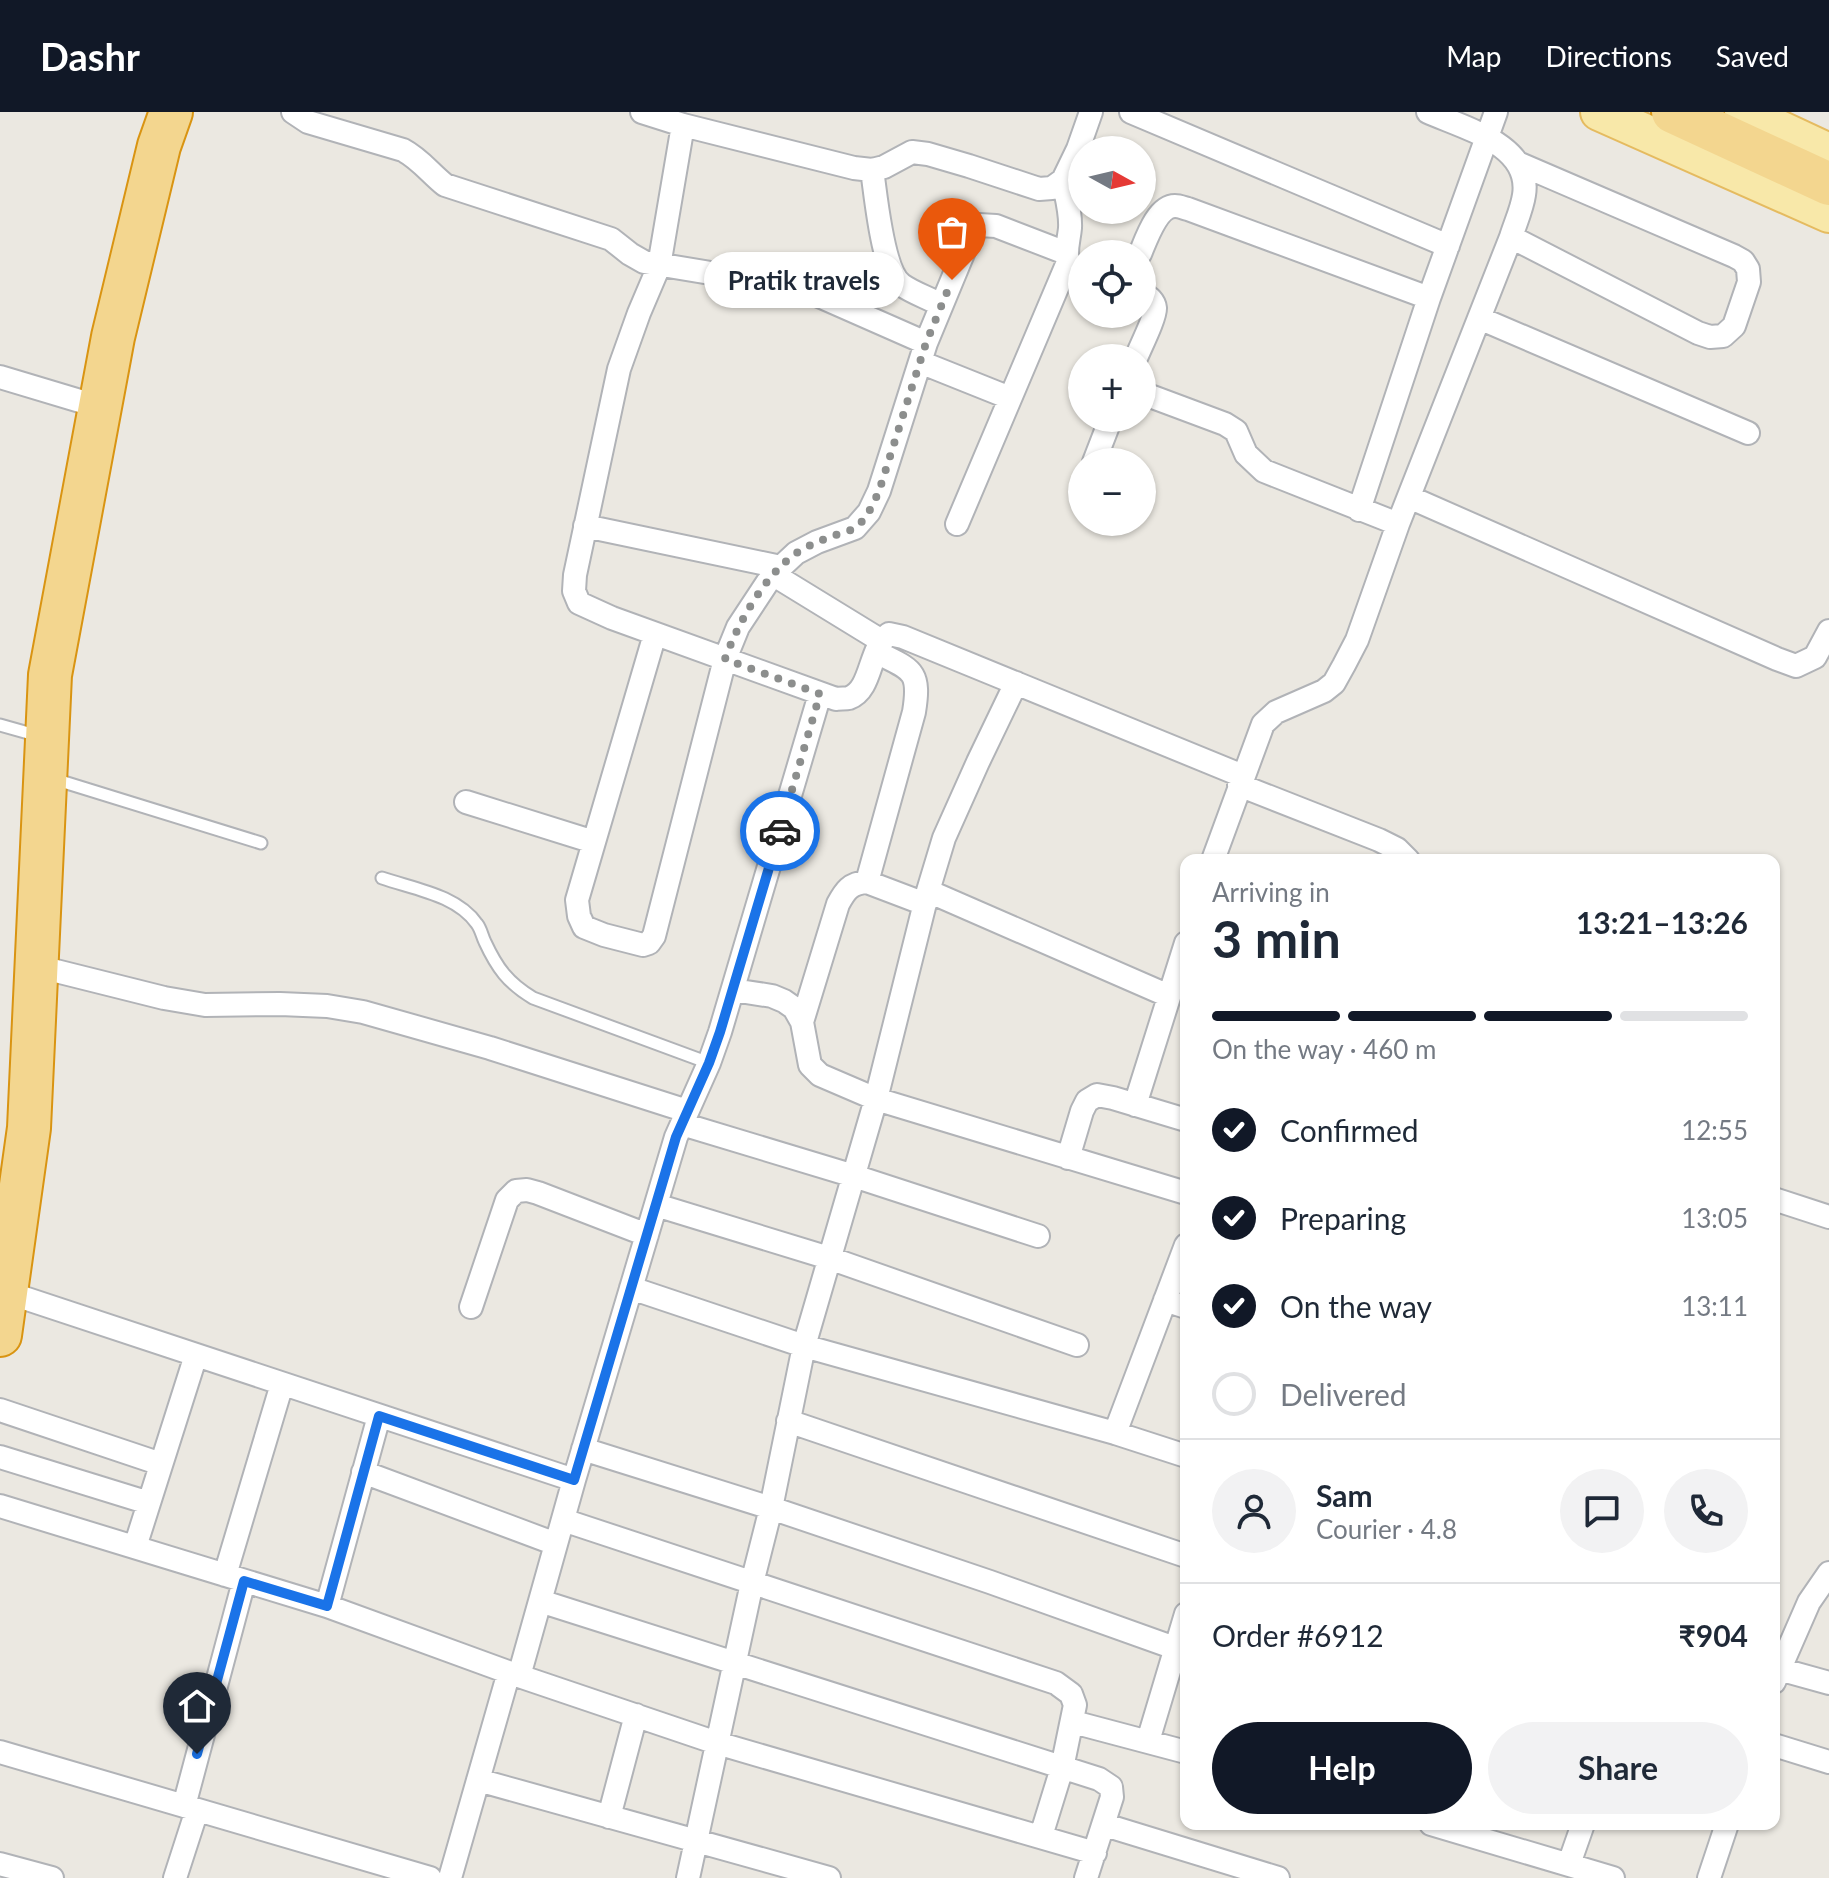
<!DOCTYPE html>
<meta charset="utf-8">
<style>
:root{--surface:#fff;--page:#f2f2f3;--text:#1f2937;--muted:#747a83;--line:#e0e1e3;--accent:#111827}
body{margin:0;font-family:Lato,sans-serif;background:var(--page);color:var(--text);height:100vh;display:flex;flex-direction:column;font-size:30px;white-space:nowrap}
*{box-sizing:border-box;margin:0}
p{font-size:26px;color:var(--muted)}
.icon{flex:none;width:44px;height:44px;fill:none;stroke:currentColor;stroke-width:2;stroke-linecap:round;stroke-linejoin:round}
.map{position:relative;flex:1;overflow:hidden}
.panel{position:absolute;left:1180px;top:742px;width:600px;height:976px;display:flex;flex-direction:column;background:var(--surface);border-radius:16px;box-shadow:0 2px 6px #0004}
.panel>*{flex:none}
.needle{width:52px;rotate:98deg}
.controls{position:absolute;left:1068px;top:24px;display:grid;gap:16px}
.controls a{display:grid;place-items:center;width:88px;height:88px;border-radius:50%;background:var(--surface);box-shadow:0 2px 6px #0004;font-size:40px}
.pin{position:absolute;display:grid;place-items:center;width:68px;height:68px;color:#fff;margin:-82px -34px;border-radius:50% 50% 50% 0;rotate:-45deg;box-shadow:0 0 8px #0007}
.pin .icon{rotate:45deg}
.courier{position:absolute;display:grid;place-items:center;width:80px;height:80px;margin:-40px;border:6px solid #1a73e8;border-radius:50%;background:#fff;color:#222;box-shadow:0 2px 10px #0007}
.bubble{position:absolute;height:56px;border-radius:28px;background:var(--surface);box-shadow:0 2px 6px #0004;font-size:26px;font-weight:700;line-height:56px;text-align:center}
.head em{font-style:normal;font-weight:700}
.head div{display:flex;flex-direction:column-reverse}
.head{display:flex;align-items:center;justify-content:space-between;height:136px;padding:0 32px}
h1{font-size:52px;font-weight:700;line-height:60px}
.bar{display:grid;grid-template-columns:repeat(4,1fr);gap:12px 8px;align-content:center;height:96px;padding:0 32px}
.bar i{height:10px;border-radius:6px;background:var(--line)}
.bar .selected{background:var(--accent)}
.bar p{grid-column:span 4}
.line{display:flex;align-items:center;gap:20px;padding:0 32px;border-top:2px solid var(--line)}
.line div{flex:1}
.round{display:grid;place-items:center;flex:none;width:84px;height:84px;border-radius:42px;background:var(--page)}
ol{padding:0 32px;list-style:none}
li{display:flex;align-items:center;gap:24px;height:88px}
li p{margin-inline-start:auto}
li .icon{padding:8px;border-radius:50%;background:var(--accent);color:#fff;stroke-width:4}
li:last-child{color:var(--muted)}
li i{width:44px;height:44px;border:4px solid var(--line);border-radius:50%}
.primary-button{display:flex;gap:16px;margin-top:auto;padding:16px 32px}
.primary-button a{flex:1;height:92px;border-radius:48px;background:var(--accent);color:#fff;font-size:32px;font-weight:700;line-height:92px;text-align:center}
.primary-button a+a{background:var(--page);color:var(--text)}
header{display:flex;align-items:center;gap:48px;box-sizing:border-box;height:112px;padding:0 40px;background:var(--accent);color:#fff}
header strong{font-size:38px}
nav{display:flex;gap:44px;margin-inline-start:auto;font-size:28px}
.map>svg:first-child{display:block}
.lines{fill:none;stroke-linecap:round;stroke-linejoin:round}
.lane-casing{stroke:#b1b3b7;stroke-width:15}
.street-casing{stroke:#b1b3b7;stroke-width:26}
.primary-casing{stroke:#e5bb60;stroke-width:40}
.highway-casing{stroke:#d99412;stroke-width:46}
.lane{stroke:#fff;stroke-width:11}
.street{stroke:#fff;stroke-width:22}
.primary{stroke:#f8e8a9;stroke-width:36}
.highway{stroke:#f3d68f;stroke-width:42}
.done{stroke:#8c8e8d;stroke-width:8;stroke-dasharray:0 14.4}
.route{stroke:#1a73e8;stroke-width:10}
</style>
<header>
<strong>Dashr</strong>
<nav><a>Map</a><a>Directions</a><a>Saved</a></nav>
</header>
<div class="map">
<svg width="1829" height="1766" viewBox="0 0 1829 1766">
<rect width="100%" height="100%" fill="#ebe8e1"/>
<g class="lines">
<defs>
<path id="lane" d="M0 613 39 624
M54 667 261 731
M382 766C414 777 457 783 477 812 481 817 482 824 485 830 497 856 508 871 533 886L709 951"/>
<path id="street" d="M293 0 308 10 403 38C420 47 430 61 445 73L611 127 630 142 644 150 801 176 926 231
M642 0 683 13 854 56 872 58 884 55 912 40 928 42 969 54 1039 77 1052 76 1063 68 1078 37 1091 0
M1131 0 1448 134
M683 13 659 154 639 201 619 257 575 463 574 479 579 491 612 506 836 587C841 586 845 587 849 586 873 577 868 537 889 522L903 525 1243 664
M872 58C876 83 882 159 902 173 913 181 929 186 941 193
M1063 68C1066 84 1071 100 1070 116 1069 128 1065 138 1068 150L1082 159
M1511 125 1698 221 1710 225 1723 224 1734 214 1749 170 1748 157 1743 149 1734 144 1520 52
M1140 142C1146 128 1157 94 1175 94 1179 94 1184 96 1188 97L1429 186
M1479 206 1748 321
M1136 246C1140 236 1156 204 1155 196 1154 188 1148 185 1142 181
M920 250 1010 286
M0 265 100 295
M1142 281 1225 312 1236 319 1246 342 1264 359 1398 412
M1094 350 1111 306
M1409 385 1777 547 1796 554 1815 545 1829 519
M1359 398 1429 186 1496 0
M957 412 1068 150
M585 414 781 455
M774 463 880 528
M655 522 577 788 579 804 584 815 604 823 643 833 649 831 654 824 725 547 738 515 767 471 781 455 796 441 817 430 855 416 869 400 879 379 926 231 972 120 979 113 996 114 1066 141
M1239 673 1379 728 1397 737 1408 748
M466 690 594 730
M1213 748 1263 612 1276 600 1324 579 1334 571 1344 553 1357 528 1398 412 1511 125C1515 112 1522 97 1524 83 1532 33 1464 16 1428 0
M867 770 914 600C921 557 911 558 876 540
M928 779 1169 884
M36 854 164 886 205 893 280 892 327 894 363 900 490 936 687 999
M733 878 772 884 784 889 794 896 802 910 810 953 820 963 876 987 1186 1081
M802 910 838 792C845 779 850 771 867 770L925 792
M1135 993 1186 831
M682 1012 854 1064 1038 1124
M1068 1046 1082 999 1087 989 1097 983 1113 986 1186 1008
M1774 1087 1829 1105
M656 1093 829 1146 1077 1233
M631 1176 804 1234 1115 1321 1186 1344
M6 1180 574 1368
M1165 1188 1186 1195
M471 1195 507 1088 516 1079 527 1078 538 1081 647 1123
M0 1298 161 1352
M788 1309 1186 1444
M1115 1321 1186 1133
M583 1337 771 1396 990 1470 1186 1540
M0 1345 149 1391
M363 1360 556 1432
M0 1394 327 1494 519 1564 717 1631 1095 1741
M563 1408 1056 1571 1071 1582 1075 1593 1062 1656 1041 1724
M135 1435 196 1243
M225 1463 282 1272
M540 1489 1099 1667 1111 1675 1112 1685 1086 1766
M327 1494 379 1304
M1779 1557 1829 1571
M519 1564 574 1368 676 1025 709 951 720 920 820 582
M1774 1570 1809 1490 1829 1461
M1073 1610 1186 1640
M1148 1629 1186 1502
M1774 1633 1829 1650
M0 1640 430 1766
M478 1668 829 1766
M184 1694 244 1469
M609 1705 636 1603
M1431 1712 1613 1766
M1105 1713 1278 1766
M0 1752 52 1766
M1569 1752 1583 1712
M175 1766 197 1698
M450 1766 509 1560
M688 1766 752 1471 771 1396 804 1234 876 987 928 779 944 726 978 650 1016 571
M1709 1766 1727 1712"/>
<path id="primary" d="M1599 0 1829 102
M1743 0 1829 40"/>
<path id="highway" d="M1673 0 1829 72
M0 1223 29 1016 50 563 113 225 159 34 171 0"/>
</defs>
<use href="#lane" class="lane-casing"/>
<use href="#street" class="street-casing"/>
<use href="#primary" class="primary-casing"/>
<use href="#highway" class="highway-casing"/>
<use href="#lane" class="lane"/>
<use href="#street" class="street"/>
<use href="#primary" class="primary"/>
<use href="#highway" class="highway"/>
</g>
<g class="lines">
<path class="done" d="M780 719 820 582 725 547C738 511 765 462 798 440 812 431 828 426 844 420 848 419 852 418 855 416 867 407 873 392 879 379L926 231 952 168"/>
<path class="route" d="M197 1642 244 1469 327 1494 379 1304 574 1368 676 1025 709 951 720 920 780 719"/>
</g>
</svg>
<div class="controls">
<a><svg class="needle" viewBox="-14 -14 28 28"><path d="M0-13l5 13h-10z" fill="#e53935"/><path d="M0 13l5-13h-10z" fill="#747a83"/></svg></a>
<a><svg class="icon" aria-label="locate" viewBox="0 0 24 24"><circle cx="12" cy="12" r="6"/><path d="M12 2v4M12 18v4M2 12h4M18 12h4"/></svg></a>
<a>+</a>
<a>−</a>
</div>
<div class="pin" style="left:952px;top:168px;background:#ea580c"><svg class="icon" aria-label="bag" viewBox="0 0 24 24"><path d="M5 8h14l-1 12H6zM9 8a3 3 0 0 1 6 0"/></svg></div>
<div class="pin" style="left:197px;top:1642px;background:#1f2937"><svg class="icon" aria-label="home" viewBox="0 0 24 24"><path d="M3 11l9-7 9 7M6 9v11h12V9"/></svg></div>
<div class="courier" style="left:780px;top:719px"><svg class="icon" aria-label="car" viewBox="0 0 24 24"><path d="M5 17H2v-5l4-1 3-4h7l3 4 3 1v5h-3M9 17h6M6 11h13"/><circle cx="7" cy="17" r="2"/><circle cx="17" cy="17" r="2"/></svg></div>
<div class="bubble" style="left:704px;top:140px;width:200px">Pratik travels</div>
<section class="panel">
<div class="head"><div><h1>3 min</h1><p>Arriving in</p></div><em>13:21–13:26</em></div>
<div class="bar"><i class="selected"></i><i class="selected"></i><i class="selected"></i><i></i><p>On the way · 460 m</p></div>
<ol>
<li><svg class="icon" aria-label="check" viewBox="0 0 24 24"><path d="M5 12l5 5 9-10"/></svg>Confirmed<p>12:55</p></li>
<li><svg class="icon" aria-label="check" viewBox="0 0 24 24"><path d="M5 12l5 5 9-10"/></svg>Preparing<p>13:05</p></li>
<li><svg class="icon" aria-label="check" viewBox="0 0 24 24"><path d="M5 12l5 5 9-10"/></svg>On the way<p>13:11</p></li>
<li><i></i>Delivered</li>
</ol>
<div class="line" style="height:144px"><a class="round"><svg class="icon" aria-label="person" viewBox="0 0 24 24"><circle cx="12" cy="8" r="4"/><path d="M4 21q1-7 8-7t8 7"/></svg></a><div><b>Sam</b><p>Courier · 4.8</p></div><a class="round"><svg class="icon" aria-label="chat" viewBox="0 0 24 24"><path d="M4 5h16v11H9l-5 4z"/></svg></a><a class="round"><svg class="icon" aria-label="phone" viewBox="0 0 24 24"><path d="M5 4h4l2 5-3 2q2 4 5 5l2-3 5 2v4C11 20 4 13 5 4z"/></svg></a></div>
<div class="line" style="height:104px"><div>Order #6912</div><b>₹904</b></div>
<div class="primary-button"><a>Help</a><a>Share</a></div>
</section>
</div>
